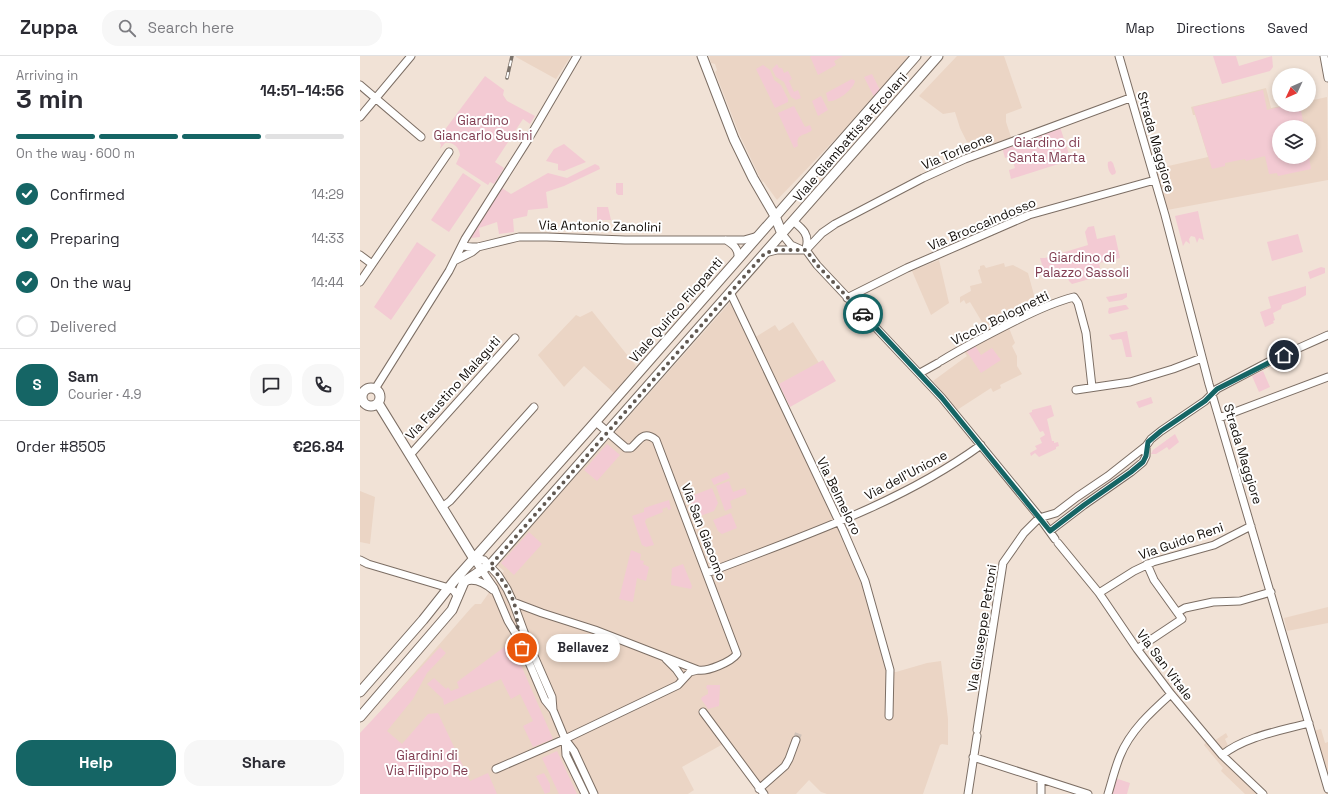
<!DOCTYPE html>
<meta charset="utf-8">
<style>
:root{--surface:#fff;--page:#f7f7f7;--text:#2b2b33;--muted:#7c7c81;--line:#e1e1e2;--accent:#156565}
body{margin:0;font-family:"Space Grotesk",sans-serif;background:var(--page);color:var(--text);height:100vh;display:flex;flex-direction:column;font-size:15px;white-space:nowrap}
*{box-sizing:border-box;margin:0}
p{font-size:13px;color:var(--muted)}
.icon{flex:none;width:22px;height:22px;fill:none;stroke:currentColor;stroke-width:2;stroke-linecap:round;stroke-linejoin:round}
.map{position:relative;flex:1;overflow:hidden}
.panel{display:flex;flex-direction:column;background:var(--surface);width:360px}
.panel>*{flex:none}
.needle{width:26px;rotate:226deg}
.fabs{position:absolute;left:912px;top:12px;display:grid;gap:8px}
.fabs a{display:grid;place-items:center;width:44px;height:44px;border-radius:50%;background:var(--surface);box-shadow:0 2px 6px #0003;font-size:20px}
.pin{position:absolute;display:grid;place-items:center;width:34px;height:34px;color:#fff;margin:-17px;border:2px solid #fff;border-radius:50%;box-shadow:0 1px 4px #0007}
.courier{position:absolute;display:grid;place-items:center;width:40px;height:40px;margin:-20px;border:3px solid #156565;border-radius:50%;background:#fff;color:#222;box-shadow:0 1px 5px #0007}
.bubble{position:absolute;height:28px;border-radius:14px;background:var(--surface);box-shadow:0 2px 6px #0003;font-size:13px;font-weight:700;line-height:28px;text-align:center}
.overview em{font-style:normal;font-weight:700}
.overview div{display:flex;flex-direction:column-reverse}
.overview{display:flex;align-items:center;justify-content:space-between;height:68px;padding:0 16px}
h1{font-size:26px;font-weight:700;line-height:30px}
.bar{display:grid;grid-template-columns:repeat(4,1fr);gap:6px 4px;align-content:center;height:48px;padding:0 16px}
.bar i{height:5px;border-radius:3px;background:var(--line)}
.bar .active{background:var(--accent)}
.bar p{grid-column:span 4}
.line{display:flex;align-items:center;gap:10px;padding:0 16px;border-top:1px solid var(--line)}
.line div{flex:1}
.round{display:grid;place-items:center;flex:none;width:42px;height:42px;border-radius:16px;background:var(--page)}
ol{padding:0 16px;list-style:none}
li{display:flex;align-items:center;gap:12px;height:44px}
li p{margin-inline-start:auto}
li .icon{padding:4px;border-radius:50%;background:var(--accent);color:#fff;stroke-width:4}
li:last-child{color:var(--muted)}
li i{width:22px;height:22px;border:2px solid var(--line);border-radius:50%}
.primary-button{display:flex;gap:8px;margin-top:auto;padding:8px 16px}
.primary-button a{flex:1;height:46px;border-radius:16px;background:var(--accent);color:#fff;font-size:16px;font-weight:700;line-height:46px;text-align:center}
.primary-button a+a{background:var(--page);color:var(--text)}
header{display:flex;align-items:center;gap:24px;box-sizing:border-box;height:56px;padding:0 20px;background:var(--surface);border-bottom:1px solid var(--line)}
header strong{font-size:19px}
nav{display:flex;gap:22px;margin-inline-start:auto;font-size:14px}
.search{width:280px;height:36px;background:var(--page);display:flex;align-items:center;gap:10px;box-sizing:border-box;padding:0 14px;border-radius:16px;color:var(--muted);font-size:15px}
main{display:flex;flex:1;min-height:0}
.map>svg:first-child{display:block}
.built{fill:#ebd5c5;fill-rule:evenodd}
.green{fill:#f3cad3}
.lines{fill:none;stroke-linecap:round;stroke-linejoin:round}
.minor-tunnel{stroke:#d0c2b8;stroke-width:7;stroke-dasharray:7 3.5;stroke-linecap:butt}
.minor-casing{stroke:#7c6e64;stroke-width:9}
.major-casing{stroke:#7c6e64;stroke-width:11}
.minor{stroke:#fff;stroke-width:7}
.major{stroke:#fff;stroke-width:9}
.rail-casing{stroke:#7c736b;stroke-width:3.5}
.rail{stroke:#fff;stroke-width:2;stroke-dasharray:6;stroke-linecap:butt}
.done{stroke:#615952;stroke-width:4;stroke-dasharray:0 7.2}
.route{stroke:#156565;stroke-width:5}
.labels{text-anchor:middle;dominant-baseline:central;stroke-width:4;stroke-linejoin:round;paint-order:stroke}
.park-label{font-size:13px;fill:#813d51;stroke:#fff}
.street-label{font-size:13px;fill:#140f0b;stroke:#fff}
</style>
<header>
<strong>Zuppa</strong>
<div class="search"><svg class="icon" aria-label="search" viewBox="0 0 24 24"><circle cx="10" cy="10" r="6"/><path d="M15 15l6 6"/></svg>Search here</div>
<nav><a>Map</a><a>Directions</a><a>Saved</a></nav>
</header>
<main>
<section class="panel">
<div class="overview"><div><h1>3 min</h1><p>Arriving in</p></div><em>14:51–14:56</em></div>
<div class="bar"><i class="active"></i><i class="active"></i><i class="active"></i><i></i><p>On the way · 600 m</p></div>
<ol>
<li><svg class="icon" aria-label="check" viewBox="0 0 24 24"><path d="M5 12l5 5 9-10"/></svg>Confirmed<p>14:29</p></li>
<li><svg class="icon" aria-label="check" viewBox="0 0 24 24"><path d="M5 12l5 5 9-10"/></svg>Preparing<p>14:33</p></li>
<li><svg class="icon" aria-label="check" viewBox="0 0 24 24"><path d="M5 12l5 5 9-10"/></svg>On the way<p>14:44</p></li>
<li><i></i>Delivered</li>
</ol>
<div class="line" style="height:72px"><b class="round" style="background:var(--accent);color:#fff">S</b><div><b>Sam</b><p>Courier · 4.9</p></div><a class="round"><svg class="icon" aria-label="chat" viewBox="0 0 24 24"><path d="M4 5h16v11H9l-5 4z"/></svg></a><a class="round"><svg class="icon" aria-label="phone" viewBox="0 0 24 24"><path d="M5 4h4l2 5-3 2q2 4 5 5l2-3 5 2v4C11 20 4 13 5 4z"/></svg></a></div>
<div class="line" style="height:52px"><div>Order #8505</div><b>€26.84</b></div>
<div class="primary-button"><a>Help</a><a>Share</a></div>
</section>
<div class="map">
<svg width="968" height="738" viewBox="0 0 968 738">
<rect width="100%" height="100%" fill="#f1e2d6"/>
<path class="built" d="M156 0H211L196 23 156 1Z
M349 0H549L510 47 417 144 403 125 402 126 380 80 355 16 357 14 355 8 351 7Z
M597 0H644L662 52 646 58V66L651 81 614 95 609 86H607L600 72 595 56 583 58 559 40Z
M906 32 911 52 926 49H949V45L967 41 968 124 807 154 795 113 848 101 835 59H833L831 51ZM919 71H949V101H919Z
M579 204 589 247 571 259 552 215Z
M644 207 645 211 653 209 668 217 677 250 623 278 618 269 622 266 610 246 606 248 604 244 600 247V241L611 235 610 230 622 227 618 214 620 213V210L624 209 626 212Z
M374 242 500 513 530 615 536 616 567 607 581 605 588 663V689L582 688 580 689 563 738H467L461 736 449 724 436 738H402L363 688 322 711 334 734 328 738H0V679L111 552 115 548H121L144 515 137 509Z
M232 255 276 310 254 337 224 310 204 331 178 299 216 259 220 261Z
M433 266 459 307 416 330 394 282 415 269 419 275Z
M649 272 655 287 652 290 657 300V310L662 318 640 329 641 332 633 336 631 332 597 354 573 325 607 300 603 294Z
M0 435 15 441 10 488 0 486Z
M968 551V567L927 575 924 562Z
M961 673 965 687 968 686V738H966L950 676Z
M866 677 868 681 865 683 869 692 867 697 892 723 908 738H885L861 715 863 712 844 689 847 685H854Z"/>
<path class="green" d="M450 0H483L474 5 476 9 458 19Z
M853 0H876L879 10 912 0 913 11 910 15 862 28Z
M417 8 419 12H422L424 17 428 15 432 23 429 25 434 36 438 34 441 42 436 44 431 41 424 26 416 21 412 13Z
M403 9 410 14 414 24 421 29 428 43V46L415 52 396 13Z
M512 18 520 34 514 41 504 21Z
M125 20 144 34 143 39 147 45 175 60 170 68 163 63 135 106 144 112 134 128 130 126 128 129 96 108 100 99C99 91 93 86 85 87L80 93 81 89 78 83Z
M492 23 495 25C494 33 476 47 468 45L466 37Z
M903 34 907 54 929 49H940L944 71H919V101H949L951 113 918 120 917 117 909 118 905 100 886 105 885 103 865 107V110L852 113 833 51Z
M461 40 468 54 458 60 452 45Z
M434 50 445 71 450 69 452 74C446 80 435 77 438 90L434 92 418 57Z
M700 71 711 104 651 123 649 114 655 112 651 100 645 102 642 91Z
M204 88 226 106 204 115 198 114V108L186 105 194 93Z
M751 105 753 107 756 116 755 118 752 119C749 117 747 110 748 106Z
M235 108 239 110 240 113 204 130 186 136 188 152 168 154 167 160 153 163 154 176 139 178 137 166 119 172 120 181 111 182 121 163 142 132 151 138 188 117 207 122Z
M103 117 121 129 89 176 71 164Z
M256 127H263V139H258L256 137Z
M237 151H248L251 164H237Z
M838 155 844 184 839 182 837 187 835 181 831 180 829 183 830 188 826 185 823 190 815 160Z
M734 170 737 183 755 179 760 202 739 207 741 217 740 220 712 228 709 225 706 216 695 219 693 217 685 219 680 202H685L728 189 725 176 728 171Z
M938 178 943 196 912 205 907 186Z
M57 186 76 199 31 264 14 251Z
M961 211 965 212V217L950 223 948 216Z
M946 230V239L937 244 922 249 921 253 913 257 915 264 913 265 914 267 905 271 900 256 911 252 908 241Z
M767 237V241L762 244 749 246 746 241Z
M764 249H766L769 253 749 258 748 256 749 252Z
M767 275 772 301H766L762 284 761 283 752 284 749 279Z
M614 288 621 299 632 292 641 304 621 317 605 293Z
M463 304 476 325 430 351 419 328Z
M903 315 910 331 899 336 892 320Z
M791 341 793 347 779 352 776 346Z
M691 349 694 360 687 363 692 385H694V387L698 386 699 390 696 391V393L679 401 675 397 671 400 670 397 677 393 675 390 682 387 680 382 685 379 683 375 680 376 669 357 672 356V354Z
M815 378 819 386 809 394 807 391 796 398H791L793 394Z
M247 388 260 399 237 425 224 414Z
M367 416 370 422 354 429 351 423Z
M369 425 373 436 385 432 387 438 370 445 372 452 365 455 356 430Z
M352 432 358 447 354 455 337 461 329 441Z
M309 444 311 453 308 454 307 451 302 453 303 456 286 463 285 466 294 489 286 491 282 489 272 460 284 456V452Z
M371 457 377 472 362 478 358 475 353 464Z
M169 476 182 488 154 519 141 507Z
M271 494 281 498 280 504 284 505 283 508 289 511 286 525 277 522 273 546 259 543Z
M323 508 332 530 331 533 311 529 312 512Z
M151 586 193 683 173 691 163 670 173 665 160 638 151 643 141 623 84 649 83 643 67 628 74 622 86 633 88 631 91 635 99 632 97 626Z
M80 591 86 597 67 617 53 643 27 675 42 688 68 658 78 657 110 725 128 717 137 738H0V677Z
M347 629H360L359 650 348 653 341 643 342 641 348 638V634L346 632Z
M197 695 217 738H199L182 702Z
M184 717 190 728V736L185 738 176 720Z
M755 722 770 727 767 738H750Z"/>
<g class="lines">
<path class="minor-tunnel" d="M436 684 439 676"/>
<defs>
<path id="minor" d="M759 0 805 159 849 328 968 733
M964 0 968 22
M0 29 61 81
M0 61 51 0
M433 165C443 173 450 179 446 192
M422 178 431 189 440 193
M366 184C374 189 379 193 378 203
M102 190 112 191H118L159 181H187L265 184H384L398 180
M446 194 457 209 582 342 677 458 695 483
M446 194 462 177 475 168 563 122 605 103 770 42
M405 197 417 194H446
M0 199 12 208
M96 204 112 196 118 191
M0 226 89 96
M370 236 483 474 505 525 530 614 529 660
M487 242 547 212 669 159 795 124
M581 305C606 290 631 277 657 264 675 255 694 246 714 241L718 247 726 277 732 331
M560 317 578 307
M15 333 89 215 105 183 169 82 217 0
M716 334 770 326 813 313 842 302
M859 362 968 321
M50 399 155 282
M82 451 90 445 174 351
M690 475 724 449 771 416 783 406 786 400V390
M698 487 739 537 777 593 811 638 862 699 903 738
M114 503 134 532 148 565 159 583 185 644 193 654 205 683 214 695 234 738
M114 503H119L124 504 138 519 147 533 153 546 167 584 192 641 193 654
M0 504 8 508 89 532 94 535 98 541
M347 517C440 481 540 448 621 389
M106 525C116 522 126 528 133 534
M739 537 774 515 793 506 854 489 891 470
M153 546 182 557 235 574 338 614C347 616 371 606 377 598L296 384C283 374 280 384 271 392H266L236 366
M818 556 825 552 853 546 880 545 911 536
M777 593 822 563 794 524 787 508
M306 603 316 613 323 623
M343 656 404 738
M617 674 643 507 664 477 679 462 696 457 717 441 748 420 786 390 791 383 801 375 845 345 857 333 912 304 968 279
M205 683 206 699 225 738
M862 699C886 680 920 675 949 667
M613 701 728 738
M136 713 205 683 318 629 330 616 338 614
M399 733 425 710 429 703 436 684
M608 738 617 680
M681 738V723
M748 738C752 725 755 712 760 700 770 675 791 656 811 638"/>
<path id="major" d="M342 0 374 83 393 122 415 160 422 178
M2 341a9 9 0 1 1 18 0a9 9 0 1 1-18 0Z
M18 347 114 503
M0 636 63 564 94 525 230 372 556 0
M0 661 92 554 104 526 132 507 578 0"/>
</defs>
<use href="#minor" class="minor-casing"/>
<use href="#major" class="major-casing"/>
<use href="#minor" class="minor"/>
<use href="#major" class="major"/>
<defs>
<path id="rail" d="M147 22 152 0"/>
</defs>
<use href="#rail" class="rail-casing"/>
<use href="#rail" class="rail"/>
</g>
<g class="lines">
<path class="done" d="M162 592C157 580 158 568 156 555 153 538 142 522 130 510L405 197 417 194H446L457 209 503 258"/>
<path class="route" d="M503 258 582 342 690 475 724 449 771 416 783 406 786 400 788 386 801 375 845 345 857 333 924 299"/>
</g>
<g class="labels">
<g class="park-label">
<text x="123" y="64">Giardino<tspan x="123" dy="15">Giancarlo Susini</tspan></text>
<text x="687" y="86">Giardino di<tspan x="687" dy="15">Santa Marta</tspan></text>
<text x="722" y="201">Giardino di<tspan x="722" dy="15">Palazzo Sassoli</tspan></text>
<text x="67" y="699">Giardini di<tspan x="67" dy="15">Via Filippo Re</tspan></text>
</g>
<g class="street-label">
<text transform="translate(490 81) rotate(-49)">Viale Giambattista Ercolani</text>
<text transform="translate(796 86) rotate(74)">Strada Maggiore</text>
<text transform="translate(597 95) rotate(-23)">Via Torleone</text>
<text transform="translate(622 168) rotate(-23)">Via Broccaindosso</text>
<text transform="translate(240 170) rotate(1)">Via Antonio Zanolini</text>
<text transform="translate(316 254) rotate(-49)">Viale Quirico Filopanti</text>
<text transform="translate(640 262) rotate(-26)">Vicolo Bolognetti</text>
<text transform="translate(93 332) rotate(-48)">Via Faustino Malaguti</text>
<text transform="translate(883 398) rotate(73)">Strada Maggiore</text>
<text transform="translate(546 419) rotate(-28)">Via dell'Unione</text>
<text transform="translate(479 440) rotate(64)">Via Belmeloro</text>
<text transform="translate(344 476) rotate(69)">Via San Giacomo</text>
<text transform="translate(821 485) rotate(-19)">Via Guido Reni</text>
<text transform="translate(622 572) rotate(-81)">Via Giuseppe Petroni</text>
<text transform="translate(805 609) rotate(53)">Via San Vitale</text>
</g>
</g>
</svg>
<div class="fabs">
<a><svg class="needle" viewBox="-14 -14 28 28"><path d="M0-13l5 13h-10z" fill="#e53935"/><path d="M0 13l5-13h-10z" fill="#7c7c81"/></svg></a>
<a><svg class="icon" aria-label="layers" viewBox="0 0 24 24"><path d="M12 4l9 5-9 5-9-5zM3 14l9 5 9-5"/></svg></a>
</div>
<div class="pin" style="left:162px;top:592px;background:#ea580c"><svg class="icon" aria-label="bag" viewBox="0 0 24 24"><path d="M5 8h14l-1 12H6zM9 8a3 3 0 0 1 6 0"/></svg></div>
<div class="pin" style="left:924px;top:299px;background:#1f2937"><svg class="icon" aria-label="home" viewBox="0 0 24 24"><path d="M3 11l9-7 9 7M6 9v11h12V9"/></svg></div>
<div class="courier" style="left:503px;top:258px"><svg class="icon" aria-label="car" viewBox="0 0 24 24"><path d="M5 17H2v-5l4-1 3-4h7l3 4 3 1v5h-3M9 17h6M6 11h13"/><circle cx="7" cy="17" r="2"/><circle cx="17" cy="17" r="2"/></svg></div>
<div class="bubble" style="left:186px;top:578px;width:74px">Bellavez</div>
</div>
</main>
